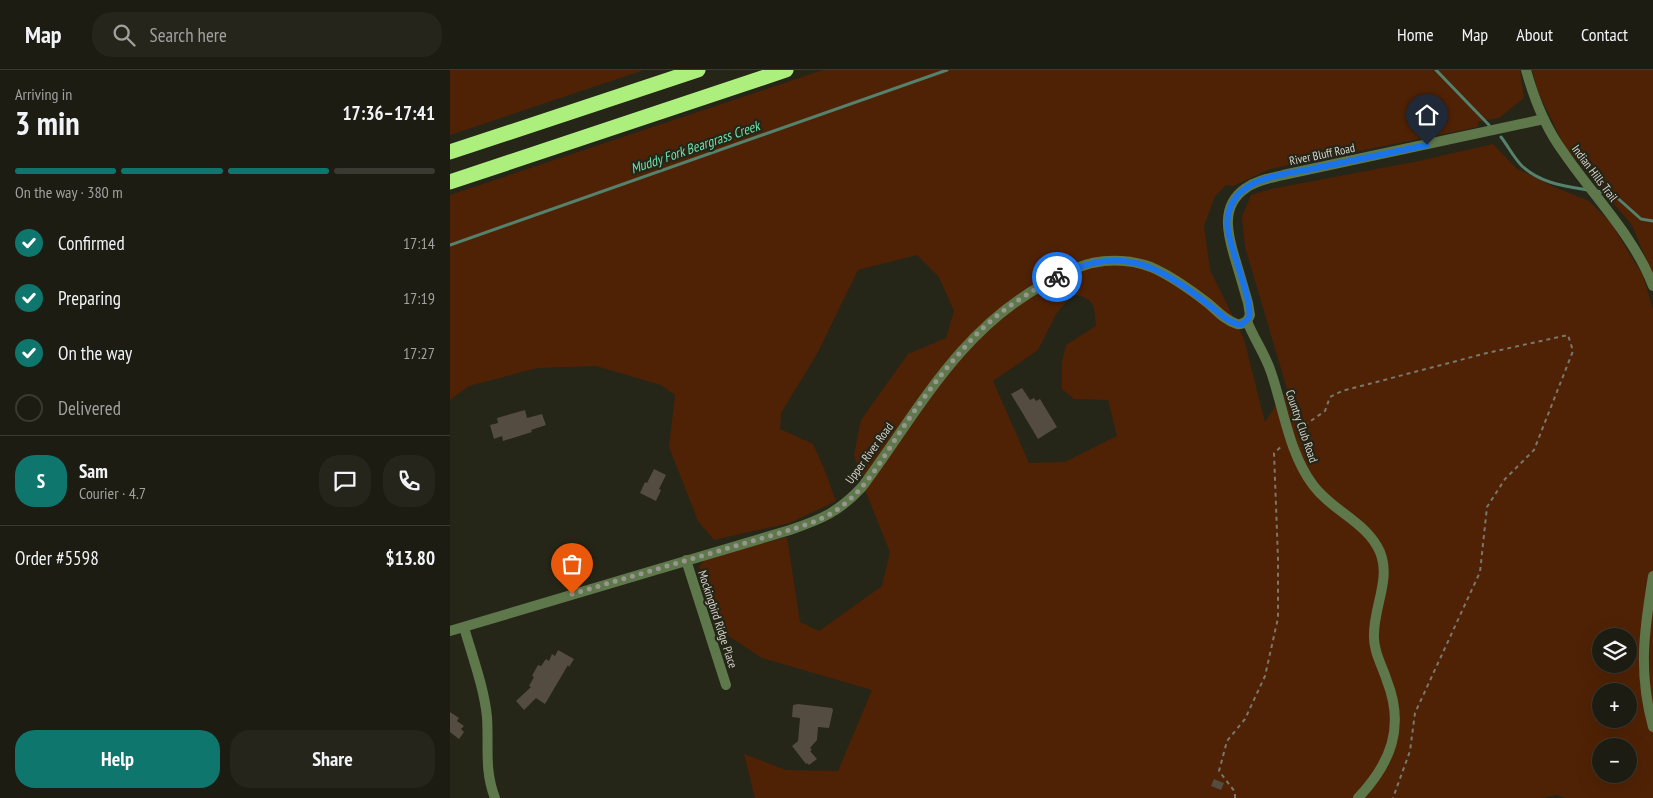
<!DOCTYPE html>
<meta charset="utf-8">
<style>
:root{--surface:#1c1c12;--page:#25251b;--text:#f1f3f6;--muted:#a0a19f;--line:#3a3a32;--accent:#0f766e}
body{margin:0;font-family:"PT Sans Narrow",sans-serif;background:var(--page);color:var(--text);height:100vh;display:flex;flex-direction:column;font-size:19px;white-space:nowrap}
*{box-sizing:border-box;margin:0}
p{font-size:16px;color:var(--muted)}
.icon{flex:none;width:28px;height:28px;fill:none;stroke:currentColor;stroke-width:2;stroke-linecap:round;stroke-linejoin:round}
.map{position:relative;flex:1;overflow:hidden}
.details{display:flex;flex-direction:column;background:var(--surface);width:450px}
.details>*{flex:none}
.controls{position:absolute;left:1142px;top:558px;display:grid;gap:10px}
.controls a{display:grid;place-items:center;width:45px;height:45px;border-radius:50%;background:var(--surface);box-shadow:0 5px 20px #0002,0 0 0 1px var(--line);font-size:25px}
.pin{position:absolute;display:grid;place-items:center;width:42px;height:42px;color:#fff;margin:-51px -21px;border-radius:50% 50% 50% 0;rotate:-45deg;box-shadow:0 0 5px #0007}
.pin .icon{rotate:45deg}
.courier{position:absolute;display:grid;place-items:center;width:50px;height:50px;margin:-25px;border:4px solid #1a73e8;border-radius:50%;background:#fff;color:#222;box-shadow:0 1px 6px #0007}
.headline em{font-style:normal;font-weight:700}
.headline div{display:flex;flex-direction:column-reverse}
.headline{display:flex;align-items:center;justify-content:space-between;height:85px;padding:0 15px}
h1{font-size:32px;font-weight:700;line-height:38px}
.bar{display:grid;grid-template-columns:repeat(4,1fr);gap:8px 5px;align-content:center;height:60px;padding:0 15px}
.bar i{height:6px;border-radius:4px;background:var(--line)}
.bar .on{background:var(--accent)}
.bar p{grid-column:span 4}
.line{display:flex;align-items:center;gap:12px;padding:0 15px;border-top:1px solid var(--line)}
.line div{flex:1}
.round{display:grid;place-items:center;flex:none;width:52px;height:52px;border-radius:20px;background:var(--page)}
ol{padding:0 15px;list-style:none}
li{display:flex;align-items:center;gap:15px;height:55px}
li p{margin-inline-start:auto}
li .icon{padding:5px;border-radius:50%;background:var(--accent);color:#fff;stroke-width:4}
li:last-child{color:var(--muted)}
li i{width:28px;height:28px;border:2px solid var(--line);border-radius:50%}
.cta{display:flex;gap:10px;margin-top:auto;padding:10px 15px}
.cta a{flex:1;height:58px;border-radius:20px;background:var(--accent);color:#fff;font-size:20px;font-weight:700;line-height:58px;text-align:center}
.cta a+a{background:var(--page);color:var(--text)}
header{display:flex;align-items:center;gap:30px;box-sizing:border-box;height:70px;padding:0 25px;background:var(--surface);border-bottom:1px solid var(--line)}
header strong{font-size:24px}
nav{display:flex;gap:28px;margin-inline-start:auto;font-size:18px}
.search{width:350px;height:45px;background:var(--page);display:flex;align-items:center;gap:12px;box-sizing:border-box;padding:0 18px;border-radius:20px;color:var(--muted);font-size:19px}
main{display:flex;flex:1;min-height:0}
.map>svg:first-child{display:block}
.green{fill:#502205;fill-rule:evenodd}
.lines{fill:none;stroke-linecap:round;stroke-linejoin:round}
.stream{stroke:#55826c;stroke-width:3}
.building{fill:#544c40}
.path{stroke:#78786d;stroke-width:2;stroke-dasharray:4 4;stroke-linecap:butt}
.minor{stroke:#5e784c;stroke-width:10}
.motorway{stroke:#adef7d;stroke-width:15}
.done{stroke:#96968c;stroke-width:5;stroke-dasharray:0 9}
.route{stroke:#1a73e8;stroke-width:6}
.labels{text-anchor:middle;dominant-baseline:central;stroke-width:4.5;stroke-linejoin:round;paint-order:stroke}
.street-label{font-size:12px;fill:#d3d3cb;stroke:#252518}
.water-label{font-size:14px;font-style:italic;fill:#6de0ab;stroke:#252518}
</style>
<header>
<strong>Map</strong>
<div class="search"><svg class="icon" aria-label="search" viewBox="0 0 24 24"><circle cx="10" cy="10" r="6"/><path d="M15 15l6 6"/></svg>Search here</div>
<nav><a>Home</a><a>Map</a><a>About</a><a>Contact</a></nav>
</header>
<main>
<section class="details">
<div class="headline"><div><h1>3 min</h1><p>Arriving in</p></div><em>17:36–17:41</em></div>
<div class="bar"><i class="on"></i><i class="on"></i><i class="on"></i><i></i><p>On the way · 380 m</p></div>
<ol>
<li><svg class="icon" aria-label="check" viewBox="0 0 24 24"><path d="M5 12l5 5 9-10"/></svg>Confirmed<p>17:14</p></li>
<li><svg class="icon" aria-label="check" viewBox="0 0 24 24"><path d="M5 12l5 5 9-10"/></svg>Preparing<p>17:19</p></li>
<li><svg class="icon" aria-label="check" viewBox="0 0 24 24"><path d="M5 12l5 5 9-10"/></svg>On the way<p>17:27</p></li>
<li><i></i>Delivered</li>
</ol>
<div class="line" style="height:90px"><b class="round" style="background:var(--accent);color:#fff">S</b><div><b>Sam</b><p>Courier · 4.7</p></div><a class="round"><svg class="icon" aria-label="chat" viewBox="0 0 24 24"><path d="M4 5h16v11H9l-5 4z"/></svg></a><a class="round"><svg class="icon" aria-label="phone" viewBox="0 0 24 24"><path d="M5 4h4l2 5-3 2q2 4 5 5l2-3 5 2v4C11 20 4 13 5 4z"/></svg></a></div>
<div class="line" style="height:65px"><div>Order #5598</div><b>$13.80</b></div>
<div class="cta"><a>Help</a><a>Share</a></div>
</section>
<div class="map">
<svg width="1203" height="728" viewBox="0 0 1203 728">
<rect width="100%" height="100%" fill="#252518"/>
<path class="green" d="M0 0H194L0 65Z
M373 0H1070L1074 28 1049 48 1028 52V57L820 99 783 116 776 115 765 126 754 156 760 200 794 269 815 352 837 319 795 177 792 147 801 125 821 119 969 91 1043 74 1066 98 1104 117 1139 131 1161 153 1193 206 1203 239V728H1115L1107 725 1092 728H305L294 684 336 700 388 701 422 620 312 588 271 561 249 496 257 488 337 467 350 552 369 561 432 516 440 482 417 425 404 385 411 350 458 284 496 268 504 241 489 207 467 185 408 200 367 284 331 343 330 359 363 374 373 396 386 431 340 453 264 470 248 451 219 377 225 325 211 315 146 296 87 298 19 316 0 330V125ZM623 224C645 229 644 234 646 256L616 275 612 292V319L624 329 658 330 667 366 615 392 579 393 543 311 588 280 606 244ZM1151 566H1179V594H1151ZM1151 621H1179V649H1151ZM1151 676H1179V704H1151Z
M1082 0H1203V206L1182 155 1115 77 1088 22Z"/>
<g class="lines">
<path class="stream" d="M986 0 1039 55
M1051 67C1058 76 1064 88 1072 96 1090 113 1114 116 1138 120
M1146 121 1163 124 1191 149 1203 151
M0 175 497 0"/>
</g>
<path class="building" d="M572 318 580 330 584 328 586 331 590 329 607 357 588 369 561 324Z
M75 340 77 348 92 344 96 355 81 360 82 362 53 371 52 366 44 369 40 355 48 353 47 348Z
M204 399 216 405 209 419 211 420 206 431 190 423 195 412 197 413Z
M108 580 124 589 119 597 118 595 95 634 86 628 74 640 66 631 81 617 79 616 84 607 82 606 88 595 91 596 96 589 99 591 102 584 105 586Z
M348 634 382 638 383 640 379 658 368 657 367 670 360 678 362 680 360 681 367 689 359 695 357 693 356 694 342 676 348 671 350 648 342 647 343 635Z
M0 642 9 648 7 651 14 656 11 659 14 662 9 669 0 662Z
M764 709 774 713 771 720 761 716Z"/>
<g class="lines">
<path class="path" d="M848 360 875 341 880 327 892 321 1037 283 1118 265 1123 281 1084 380 1055 409 1037 437 1030 502 965 643 960 681 943 728
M785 728V722L769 701 777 671 795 649 815 606 828 548V489L824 383 832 376"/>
<path class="minor" d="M1076 0C1084 29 1096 59 1114 83 1144 127 1184 166 1203 216
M797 251C804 269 815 284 821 302 834 340 839 383 863 415 882 441 917 452 930 482 941 509 924 536 924 564 923 581 932 595 937 611 955 657 941 693 908 728
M797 251 800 245 798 233C794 219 790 205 786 192 778 166 769 136 796 118 807 110 821 108 833 105L1094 49
M236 490 276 615
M1203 506C1194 561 1188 602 1203 657
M14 557C22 586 34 617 37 647 39 676 34 700 45 728
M0 561 340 460C372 449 389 442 412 417 469 340 509 260 596 213 611 205 626 197 642 193 661 189 683 190 701 197 722 206 741 220 759 234 767 241 776 251 787 254 791 255 794 253 797 251"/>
<path class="motorway" d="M0 82 248 0
M0 112 336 0"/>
</g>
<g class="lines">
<path class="done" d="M122 524 340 460C356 455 374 449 388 439 418 418 436 382 456 353 474 327 493 301 514 278 540 247 572 226 607 207"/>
<path class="route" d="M607 207C680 168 721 205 778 250L787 254H792L799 248C803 231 781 182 778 160 775 144 782 127 796 118 812 106 842 103 861 99 900 91 938 83 977 75"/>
</g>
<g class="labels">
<g class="street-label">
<text transform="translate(872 84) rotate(-12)">River Bluff Road</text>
<text transform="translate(1145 103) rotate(53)">Indian Hills Trail</text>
<text transform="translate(852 356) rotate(71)">Country Club Road</text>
<text transform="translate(419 383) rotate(-54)">Upper River Road</text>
<text transform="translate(268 549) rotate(72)">Mockingbird Ridge Place</text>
</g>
<g class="water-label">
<text transform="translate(245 77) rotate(-19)">Muddy Fork Beargrass Creek</text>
</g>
</g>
</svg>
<div class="controls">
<a><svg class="icon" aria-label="layers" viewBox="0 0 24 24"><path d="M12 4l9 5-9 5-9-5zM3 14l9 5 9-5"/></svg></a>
<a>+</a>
<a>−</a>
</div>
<div class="pin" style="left:122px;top:524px;background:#ea580c"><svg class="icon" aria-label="bag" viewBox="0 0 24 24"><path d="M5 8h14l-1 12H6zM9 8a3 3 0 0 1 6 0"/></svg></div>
<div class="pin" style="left:977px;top:75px;background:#1f2937"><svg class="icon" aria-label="home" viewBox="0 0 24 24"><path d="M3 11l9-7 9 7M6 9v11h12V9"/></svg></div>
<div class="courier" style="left:607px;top:207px"><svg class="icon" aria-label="bike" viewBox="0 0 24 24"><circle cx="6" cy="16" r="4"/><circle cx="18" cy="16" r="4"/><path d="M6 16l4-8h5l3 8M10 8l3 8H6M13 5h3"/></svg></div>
</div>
</main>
